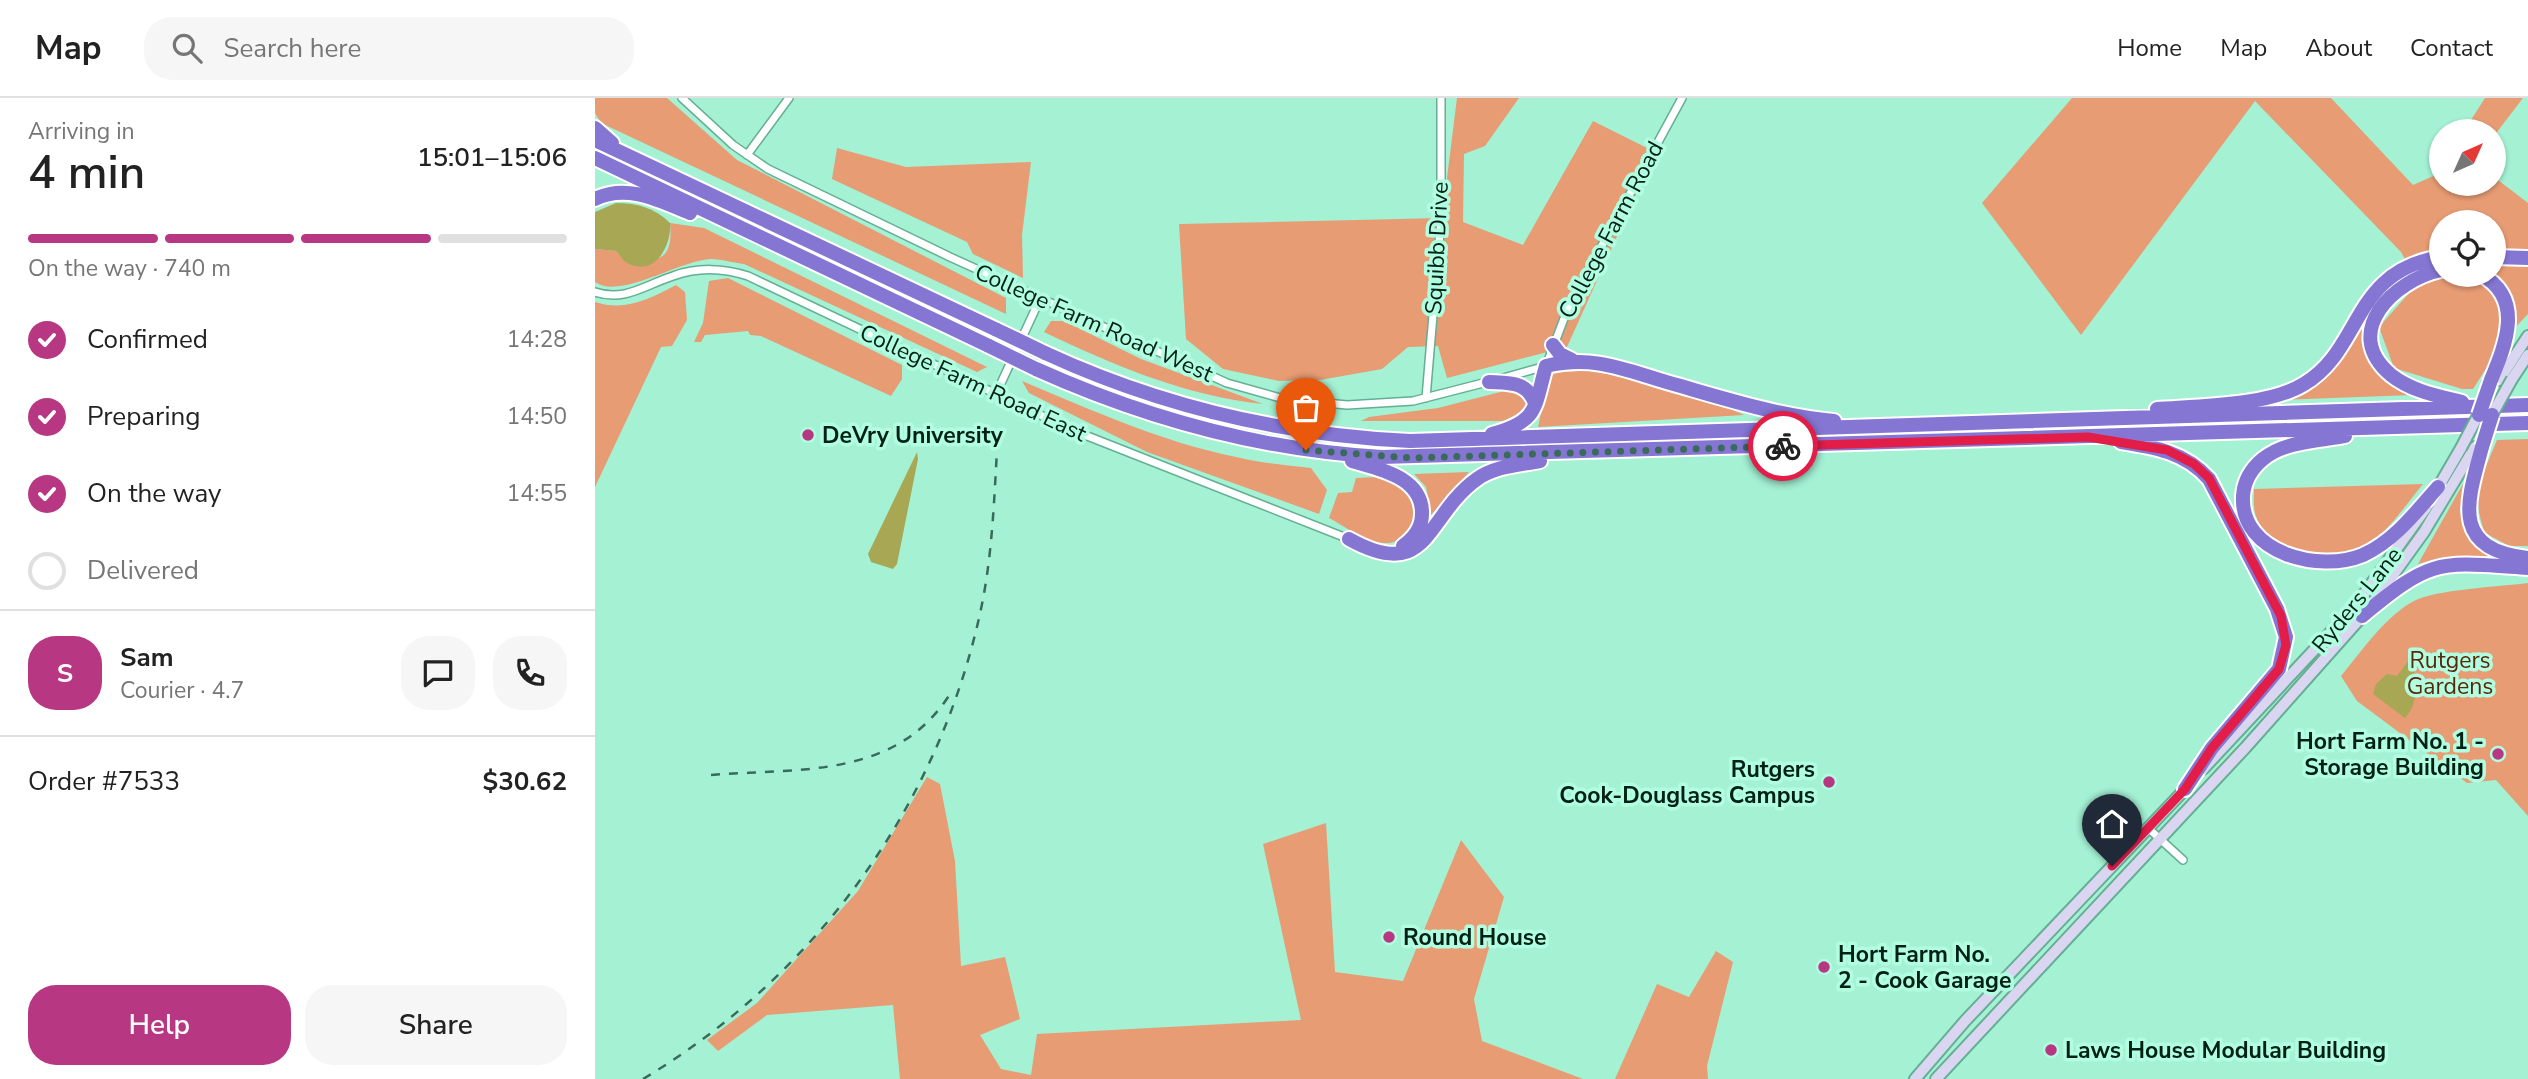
<!DOCTYPE html>
<meta charset="utf-8">
<style>
:root{--surface:#fff;--page:#f6f6f6;--text:#222;--muted:#767676;--line:#e0e0e0;--accent:#b73782}
body{margin:0;font-family:"Nunito Sans",sans-serif;background:var(--page);color:var(--text);height:100vh;display:flex;flex-direction:column;font-size:26px;white-space:nowrap}
*{box-sizing:border-box;margin:0}
p{font-size:23px;color:var(--muted)}
.icon{flex:none;width:38px;height:38px;fill:none;stroke:currentColor;stroke-width:2;stroke-linecap:round;stroke-linejoin:round}
.map{position:relative;flex:1;overflow:hidden}
.details{display:flex;flex-direction:column;background:var(--surface);width:595px}
.details>*{flex:none}
.needle{width:46px;rotate:45deg}
.fabs{position:absolute;left:1834px;top:21px;display:grid;gap:14px}
.fabs a{display:grid;place-items:center;width:77px;height:77px;border-radius:50%;background:var(--surface);box-shadow:0 2px 5px #0004;font-size:35px}
.pin{position:absolute;display:grid;place-items:center;width:60px;height:60px;color:#fff;margin:-72px -30px;border-radius:50% 50% 50% 0;rotate:-45deg;box-shadow:0 0 7px #0007}
.pin .icon{rotate:45deg}
.courier{position:absolute;display:grid;place-items:center;width:70px;height:70px;margin:-35px;border:5px solid #e11d48;border-radius:50%;background:#fff;color:#222;box-shadow:0 2px 9px #0007}
.head em{font-style:normal;font-weight:600}
.head div{display:flex;flex-direction:column-reverse}
.head{display:flex;align-items:center;justify-content:space-between;height:119px;padding:0 28px}
h1{font-size:46px;font-weight:600;line-height:52px}
.bar{display:grid;grid-template-columns:repeat(4,1fr);gap:10px 7px;align-content:center;height:84px;padding:0 28px}
.bar i{height:9px;border-radius:5px;background:var(--line)}
.bar .active{background:var(--accent)}
.bar p{grid-column:span 4}
.line{display:flex;align-items:center;gap:18px;padding:0 28px;border-top:2px solid var(--line)}
.line div{flex:1}
.round{display:grid;place-items:center;flex:none;width:74px;height:74px;border-radius:28px;background:var(--page)}
ol{padding:0 28px;list-style:none}
li{display:flex;align-items:center;gap:21px;height:77px}
li p{margin-inline-start:auto}
li .icon{padding:7px;border-radius:50%;background:var(--accent);color:#fff;stroke-width:4}
li:last-child{color:var(--muted)}
li i{width:38px;height:38px;border:4px solid var(--line);border-radius:50%}
.cta{display:flex;gap:14px;margin-top:auto;padding:14px 28px}
.cta a{flex:1;height:80px;border-radius:28px;background:var(--accent);color:#fff;font-size:28px;font-weight:600;line-height:80px;text-align:center}
.cta a+a{background:var(--page);color:var(--text)}
header{display:flex;align-items:center;gap:42px;box-sizing:border-box;height:98px;padding:0 35px;background:var(--surface);border-bottom:2px solid var(--line)}
header strong{font-size:33px}
nav{display:flex;gap:38px;margin-inline-start:auto;font-size:24px}
.search{width:490px;height:63px;background:var(--page);display:flex;align-items:center;gap:18px;box-sizing:border-box;padding:0 24px;border-radius:28px;color:var(--muted);font-size:26px}
main{display:flex;flex:1;min-height:0}
.map>svg:first-child{display:block}
.green{fill:#e79c74;fill-rule:evenodd}
.water{fill:#a8a854}
.lines{fill:none;stroke-linecap:round;stroke-linejoin:round}
.street-casing{stroke:#64af94;stroke-width:10}
.secondary-casing{stroke:#64af94;stroke-width:14}
.highway-casing{stroke:#fff;stroke-width:18}
.street{stroke:#fff;stroke-width:7}
.secondary{stroke:#dad6f2;stroke-width:10}
.highway{stroke:#8576d4;stroke-width:14}
.rail{stroke:#3a6a5a;stroke-width:2.5;stroke-dasharray:9 9;stroke-linecap:butt}
.secondary-bridge-casing{stroke:#64af94;stroke-width:14;stroke-linecap:butt}
.highway-bridge-casing{stroke:#fff;stroke-width:18;stroke-linecap:butt}
.secondary-bridge{stroke:#dad6f2;stroke-width:10}
.highway-bridge{stroke:#8576d4;stroke-width:14}
.done{stroke:#3a6a59;stroke-width:7;stroke-dasharray:0 12.6}
.route{stroke:#e11d48;stroke-width:9}
.poi-dot{fill:#b73782;stroke:#b2fee1;stroke-width:2.5}
.labels{text-anchor:middle;dominant-baseline:central;stroke-width:7;stroke-linejoin:round;paint-order:stroke}
.street-label{font-size:23px;fill:#012117;stroke:#b2fee1}
.poi-label{font-size:23px;font-weight:bold;fill:#012117;stroke:#b2fee1;text-anchor:start}
.park-label{font-size:23px;fill:#592809;stroke:#b2fee1}
</style>
<header>
<strong>Map</strong>
<div class="search"><svg class="icon" aria-label="search" viewBox="0 0 24 24"><circle cx="10" cy="10" r="6"/><path d="M15 15l6 6"/></svg>Search here</div>
<nav><a>Home</a><a>Map</a><a>About</a><a>Contact</a></nav>
</header>
<main>
<section class="details">
<div class="head"><div><h1>4 min</h1><p>Arriving in</p></div><em>15:01–15:06</em></div>
<div class="bar"><i class="active"></i><i class="active"></i><i class="active"></i><i></i><p>On the way · 740 m</p></div>
<ol>
<li><svg class="icon" aria-label="check" viewBox="0 0 24 24"><path d="M5 12l5 5 9-10"/></svg>Confirmed<p>14:28</p></li>
<li><svg class="icon" aria-label="check" viewBox="0 0 24 24"><path d="M5 12l5 5 9-10"/></svg>Preparing<p>14:50</p></li>
<li><svg class="icon" aria-label="check" viewBox="0 0 24 24"><path d="M5 12l5 5 9-10"/></svg>On the way<p>14:55</p></li>
<li><i></i>Delivered</li>
</ol>
<div class="line" style="height:126px"><b class="round" style="background:var(--accent);color:#fff">S</b><div><b>Sam</b><p>Courier · 4.7</p></div><a class="round"><svg class="icon" aria-label="chat" viewBox="0 0 24 24"><path d="M4 5h16v11H9l-5 4z"/></svg></a><a class="round"><svg class="icon" aria-label="phone" viewBox="0 0 24 24"><path d="M5 4h4l2 5-3 2q2 4 5 5l2-3 5 2v4C11 20 4 13 5 4z"/></svg></a></div>
<div class="line" style="height:91px"><div>Order #7533</div><b>$30.62</b></div>
<div class="cta"><a>Help</a><a>Share</a></div>
</section>
<div class="map">
<svg width="1933" height="981" viewBox="0 0 1933 981">
<rect width="100%" height="100%" fill="#a4f1d4"/>
<path class="green" d="M0 0H72L142 62 411 200V216L6 25 0 15Z
M862 0H924L890 48 869 56 868 124 928 147 998 23 1060 54 972 249 852 280 843 248 813 249 787 271 725 282 684 283 628 271 591 241 584 126 847 120Z
M1477 0H1736L1818 87 1843 76 1846 71V86H1899V79L1933 105V216L1912 238 1878 291H1867L1799 270 1784 229 1815 194 1813 167 1806 154 1660 3 1486 237 1387 105ZM1846 124H1899V177H1846Z
M1890 0H1928L1899 38V33H1869Z
M242 50 311 69 436 64 427 137 428 180 378 156 372 144 237 81Z
M75 125 109 130 392 269 382 274 149 166C139 165 126 161 116 161 85 162 25 202 0 184V151L21 153 28 161C60 164 79 166 75 125Z
M133 180 307 267V281L296 298 166 238 155 237 153 233 110 237 106 244H99L108 225 114 183Z
M81 187 90 194 92 222 77 248 66 249 0 389V204C30 214 54 201 81 187Z
M1777 205 1773 240 1802 285 1817 297 1687 302 1721 284Z
M456 223H469L546 261 668 306C591 298 518 267 449 234Z
M977 267C1036 276 1095 291 1149 317L943 329 955 274Z
M427 283C496 312 567 344 641 359 665 365 691 367 716 370L732 392 724 416 552 354 434 295Z
M913 292 927 294 932 303 928 314 911 323H766L774 319 843 310Z
M1933 341V448H1914L1890 435C1875 396 1887 379 1902 342Z
M874 374 836 417 831 389 819 376Z
M761 380C770 380 784 378 793 380 827 391 828 447 788 445 772 445 749 428 734 420L743 395 757 394Z
M1869 384 1865 414 1874 432 1916 463 1849 459 1823 466Z
M1828 386C1810 407 1790 440 1764 452 1733 466 1673 454 1661 418 1658 411 1659 399 1659 391Z
M1933 485V718L1901 682 1872 685 1762 603 1746 578C1767 553 1788 521 1817 504 1840 491 1904 489 1933 485Z
M332 679 345 686 360 763 366 868 410 859 425 921 385 937 406 971 436 977 442 936 706 922 668 746 731 725 740 874 808 883 866 742 909 799 879 901 887 943 988 981H305L298 907 172 917 123 953 112 942 162 905 263 793Z
M1121 853 1138 864 1112 968 1113 981H1020L1062 886 1094 899Z"/>
<path class="water" d="M21 105C42 105 60 110 75 125 77 147 60 180 32 165 27 162 25 157 21 153L0 151V114Z
M322 354 323 361 302 466 298 471 276 464 273 456Z
M1814 562 1819 568C1820 587 1824 605 1810 620L1778 596 1781 586 1792 576 1802 578Z"/>
<g class="lines">
<defs>
<path id="street" d="M87 0 138 47 173 71 355 159 632 285 689 301 752 307 818 303 896 283
M152 57 194 0
M0 194C30 204 50 187 78 178 102 169 129 170 153 178L477 332 754 441
M908 280 951 268 973 210 1087 0
M401 296 445 201
M831 300 846 122V0
M1553 730 1588 762"/>
<path id="secondary" d="M1917 281 1933 257
M1904 282 1933 238
M1841 393 1866 350
M1780 502 1829 434 1880 349
M1608 671 1761 507 1831 410
M1320 981 1370 923 1595 686
M1341 981 1651 649 1770 515"/>
<path id="highway" d="M0 30 17 45
M0 42 402 232
M0 60 394 248
M0 101C32 85 65 103 95 115
M1899 159 1933 160
M1846 172C1799 182 1745 234 1796 277 1816 293 1843 298 1867 304
M1887 177C1929 201 1911 246 1896 282
M958 247 965 256 977 262
M450 255C567 309 686 337 815 343L1933 307
M441 271C552 321 665 352 787 359L1933 325
M894 284C914 285 932 283 940 305
M1562 311C1604 308 1673 308 1709 286 1768 251 1756 173 1846 159
M897 336C944 323 939 310 951 268 1002 256 1034 274 1082 287 1134 302 1185 318 1239 323
M1750 338C1724 343 1690 343 1668 361 1657 370 1649 383 1648 398 1645 456 1725 475 1768 457 1799 443 1821 414 1843 389
M1526 344C1559 349 1590 354 1614 381L1682 511 1691 539 1684 571 1617 650 1590 691
M1887 349C1872 404 1855 451 1933 460
M757 363C784 371 828 379 827 416 827 430 819 440 808 448
M754 441C835 486 830 418 882 381 900 368 924 367 945 363
M1767 518C1838 459 1843 464 1933 470"/>
</defs>
<use href="#street" class="street-casing"/>
<use href="#secondary" class="secondary-casing"/>
<use href="#highway" class="highway-casing"/>
<use href="#street" class="street"/>
<use href="#secondary" class="secondary"/>
<use href="#highway" class="highway"/>
<path class="rail" d="M116 677C205 670 301 681 355 596
M48 981C220 878 344 708 386 511 397 459 399 405 402 352"/>
<defs>
<path id="secondary-bridge" d="M1894 322 1917 281
M1866 350 1886 312"/>
<path id="highway-bridge" d="M402 232 450 255
M394 248 441 271
M1884 317 1896 282
M1887 349 1897 317"/>
</defs>
<use href="#secondary-bridge" class="secondary-bridge-casing"/>
<use href="#highway-bridge" class="highway-bridge-casing"/>
<use href="#secondary-bridge" class="secondary-bridge"/>
<use href="#highway-bridge" class="highway-bridge"/>
</g>
<g class="lines">
<path class="done" d="M711 352 817 360 1188 348"/>
<path class="route" d="M1188 348 1493 339 1572 352 1599 366 1614 380 1686 518 1691 547 1684 571 1617 650 1590 691 1517 768"/>
</g>
<g class="poi-dot">
<circle cx="213" cy="337" r="7"/>
<circle cx="1903" cy="656" r="7"/>
<circle cx="1234" cy="684" r="7"/>
<circle cx="794" cy="839" r="7"/>
<circle cx="1229" cy="869" r="7"/>
<circle cx="1456" cy="952" r="7"/>
</g>
<g class="labels">
<g class="street-label">
<text transform="translate(1016 132) rotate(-62)">College Farm Road</text>
<text transform="translate(842 150) rotate(-87)">Squibb Drive</text>
<text transform="translate(499 225) rotate(24)">College Farm Road West</text>
<text transform="translate(378 285) rotate(25)">College Farm Road East</text>
<text transform="translate(1762 502) rotate(-51)">Ryders Lane</text>
</g>
<g class="poi-label">
<text x="227" y="337">DeVry University</text>
<text x="1889" y="643" text-anchor="end">Hort Farm No. 1 -<tspan x="1889" dy="26">Storage Building</tspan></text>
<text x="1220" y="671" text-anchor="end">Rutgers<tspan x="1220" dy="26">Cook-Douglass Campus</tspan></text>
<text x="808" y="839">Round House</text>
<text x="1243" y="856">Hort Farm No.<tspan x="1243" dy="26">2 - Cook Garage</tspan></text>
<text x="1470" y="952">Laws House Modular Building</text>
</g>
<g class="park-label">
<text x="1855" y="562">Rutgers<tspan x="1855" dy="26">Gardens</tspan></text>
</g>
</g>
</svg>
<div class="fabs">
<a><svg class="needle" viewBox="-14 -14 28 28"><path d="M0-13l5 13h-10z" fill="#e53935"/><path d="M0 13l5-13h-10z" fill="#767676"/></svg></a>
<a><svg class="icon" aria-label="locate" viewBox="0 0 24 24"><circle cx="12" cy="12" r="6"/><path d="M12 2v4M12 18v4M2 12h4M18 12h4"/></svg></a>
</div>
<div class="pin" style="left:711px;top:352px;background:#ea580c"><svg class="icon" aria-label="bag" viewBox="0 0 24 24"><path d="M5 8h14l-1 12H6zM9 8a3 3 0 0 1 6 0"/></svg></div>
<div class="pin" style="left:1517px;top:768px;background:#1f2937"><svg class="icon" aria-label="home" viewBox="0 0 24 24"><path d="M3 11l9-7 9 7M6 9v11h12V9"/></svg></div>
<div class="courier" style="left:1188px;top:348px"><svg class="icon" aria-label="bike" viewBox="0 0 24 24"><circle cx="6" cy="16" r="4"/><circle cx="18" cy="16" r="4"/><path d="M6 16l4-8h5l3 8M10 8l3 8H6M13 5h3"/></svg></div>
</div>
</main>
